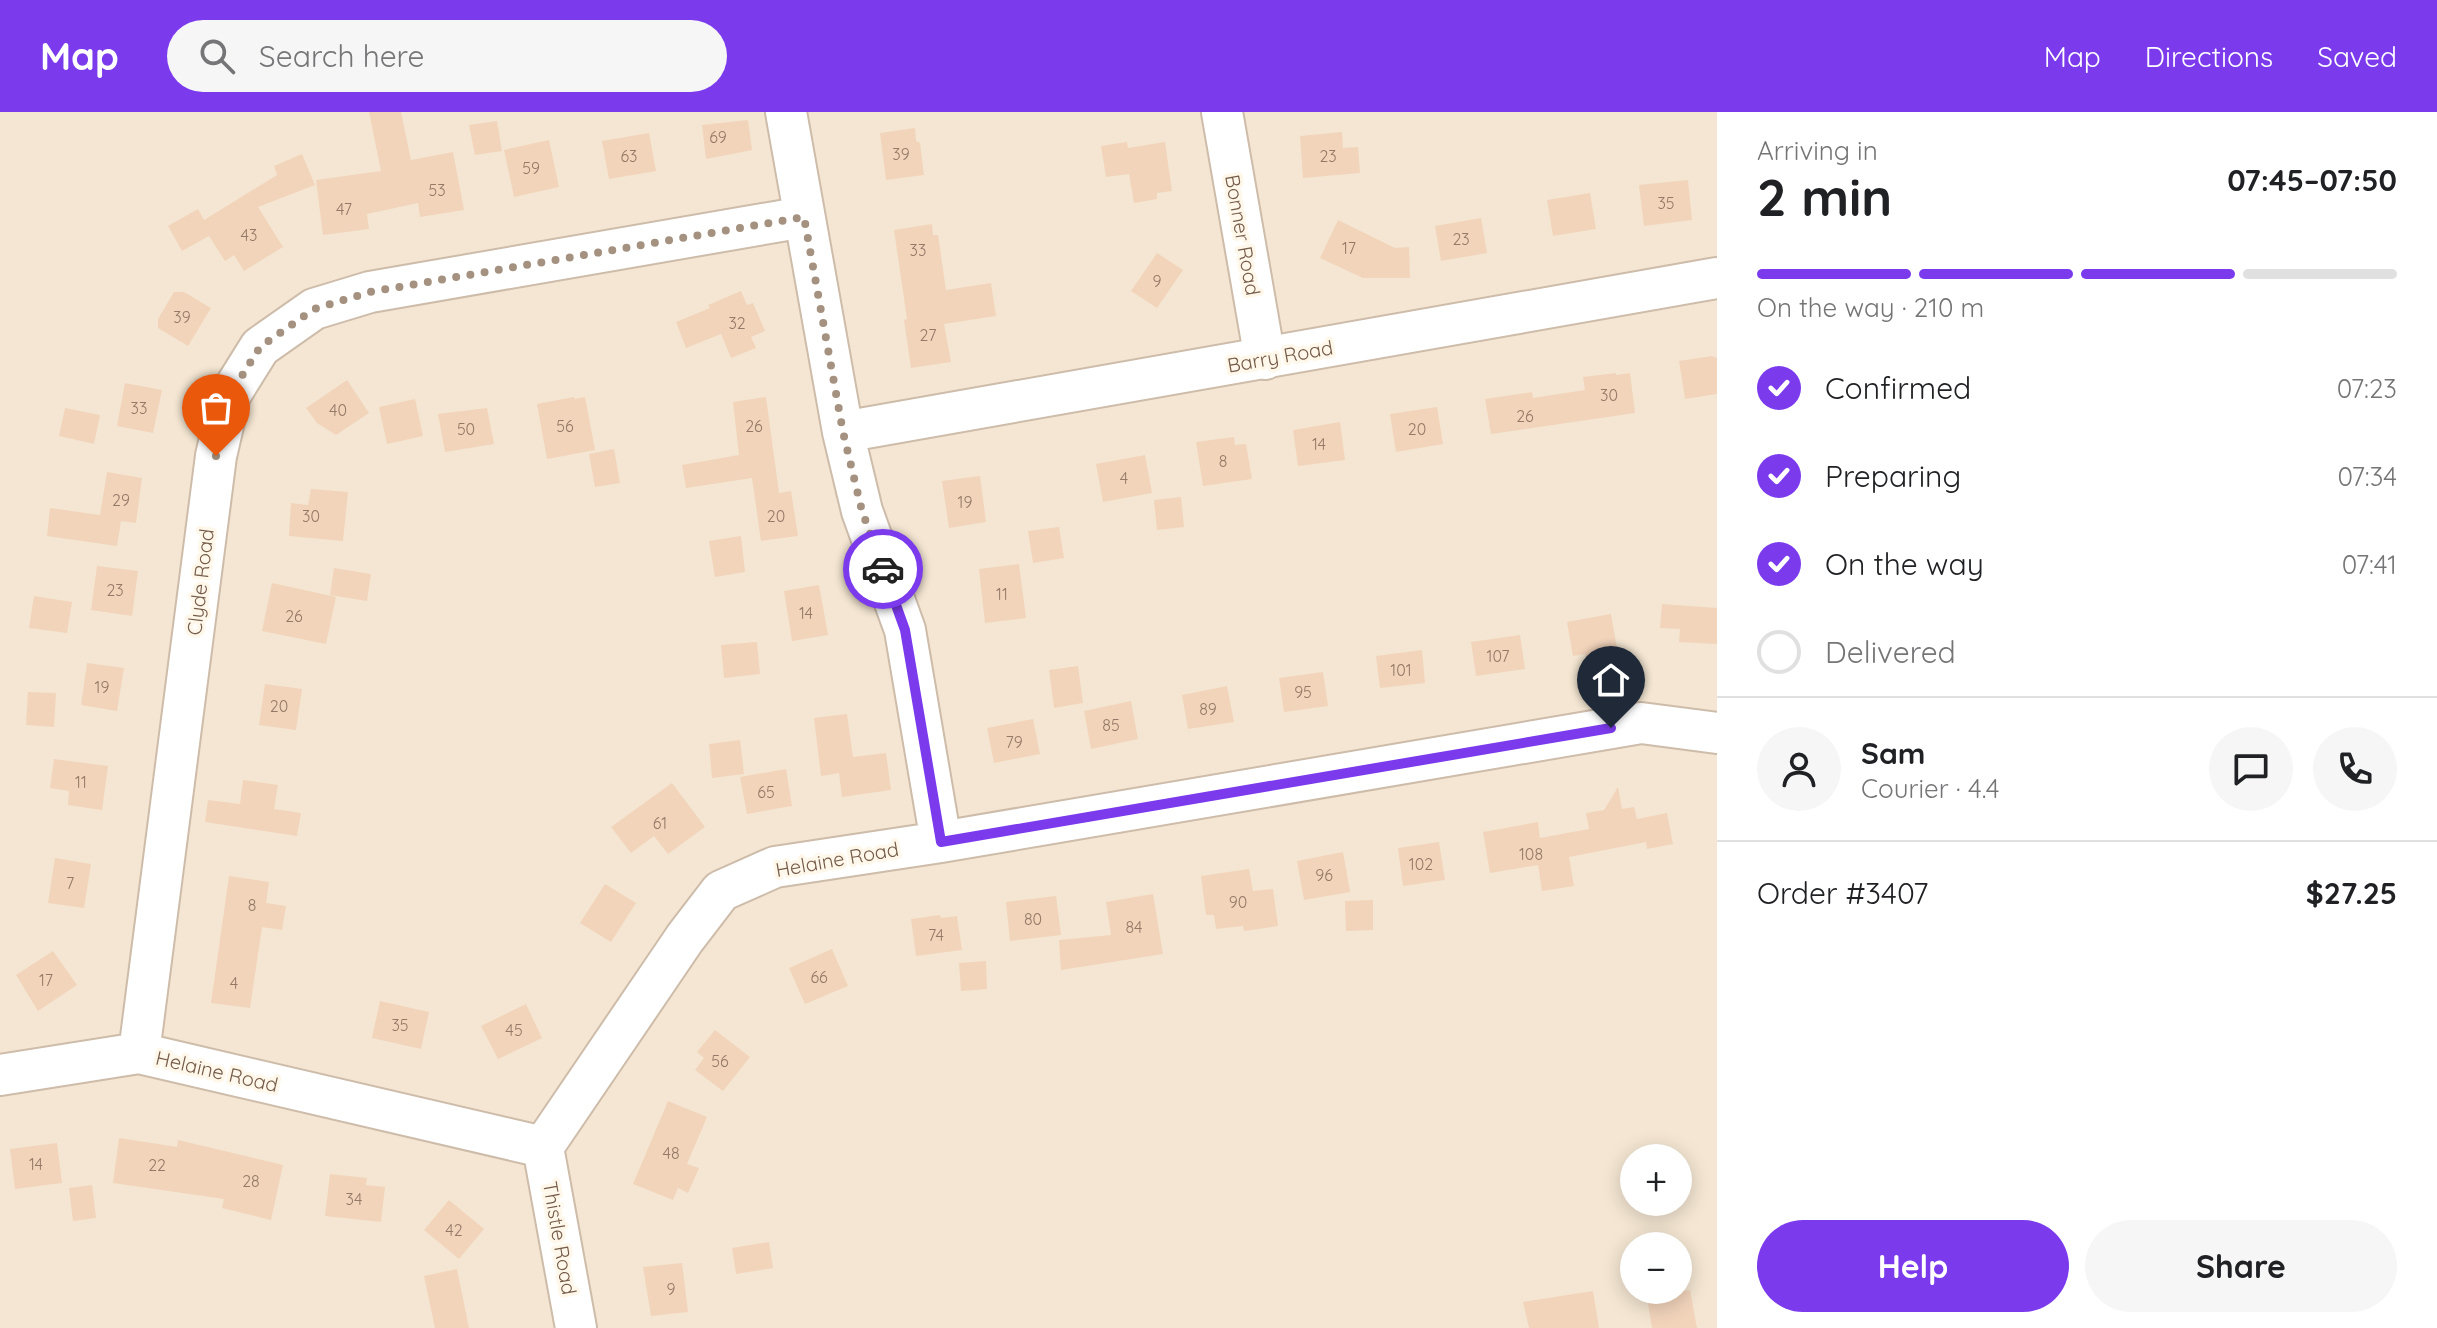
<!DOCTYPE html>
<meta charset="utf-8">
<style>
:root{--surface:#fff;--page:#f6f6f6;--text:#202124;--muted:#757577;--line:#e0e0e0;--accent:#7c3aed}
body{margin:0;font-family:Quicksand,sans-serif;background:var(--page);color:var(--text);height:100vh;display:flex;flex-direction:column;font-size:30px;white-space:nowrap}
*{box-sizing:border-box;margin:0}
p{font-size:26px;color:var(--muted)}
.icon{flex:none;width:44px;height:44px;fill:none;stroke:currentColor;stroke-width:2;stroke-linecap:round;stroke-linejoin:round}
.map{position:relative;flex:1;overflow:hidden}
.panel{display:flex;flex-direction:column;background:var(--surface);width:720px}
.panel>*{flex:none}
.controls{position:absolute;left:1620px;top:1032px;display:grid;gap:16px}
.controls a{display:grid;place-items:center;width:72px;height:72px;border-radius:50%;background:var(--surface);box-shadow:0 4px 20px #0003;font-size:40px}
.pin{position:absolute;display:grid;place-items:center;width:68px;height:68px;color:#fff;margin:-82px -34px;border-radius:50% 50% 50% 0;rotate:-45deg;box-shadow:0 0 8px #0007}
.pin .icon{rotate:45deg}
.courier{position:absolute;display:grid;place-items:center;width:80px;height:80px;margin:-40px;border:6px solid #7c3aed;border-radius:50%;background:#fff;color:#222;box-shadow:0 2px 10px #0007}
.head em{font-style:normal;font-weight:700}
.head div{display:flex;flex-direction:column-reverse}
.head{display:flex;align-items:center;justify-content:space-between;height:136px;padding:0 40px}
h1{font-size:52px;font-weight:700;line-height:60px}
.bar{display:grid;grid-template-columns:repeat(4,1fr);gap:12px 8px;align-content:center;height:96px;padding:0 40px}
.bar i{height:10px;border-radius:6px;background:var(--line)}
.bar .on{background:var(--accent)}
.bar p{grid-column:span 4}
.line{display:flex;align-items:center;gap:20px;padding:0 40px;border-top:2px solid var(--line)}
.line div{flex:1}
.round{display:grid;place-items:center;flex:none;width:84px;height:84px;border-radius:42px;background:var(--page)}
ol{padding:0 40px;list-style:none}
li{display:flex;align-items:center;gap:24px;height:88px}
li p{margin-inline-start:auto}
li .icon{padding:8px;border-radius:50%;background:var(--accent);color:#fff;stroke-width:4}
li:last-child{color:var(--muted)}
li i{width:44px;height:44px;border:4px solid var(--line);border-radius:50%}
.primary-button{display:flex;gap:16px;margin-top:auto;padding:16px 40px}
.primary-button a{flex:1;height:92px;border-radius:48px;background:var(--accent);color:#fff;font-size:32px;font-weight:700;line-height:92px;text-align:center}
.primary-button a+a{background:var(--page);color:var(--text)}
header{display:flex;align-items:center;gap:48px;box-sizing:border-box;height:112px;padding:0 40px;background:var(--accent);color:#fff}
header strong{font-size:38px}
nav{display:flex;gap:44px;margin-inline-start:auto;font-size:28px}
.search{width:560px;height:72px;background:var(--page);display:flex;align-items:center;gap:20px;box-sizing:border-box;padding:0 28px;border-radius:44px;color:var(--muted);font-size:30px}
main{display:flex;flex:1;min-height:0}
.map>svg:first-child{display:block}
.residential{fill:#f4e6d2;fill-rule:evenodd}
.building{fill:#f2d4bb}
.lines{fill:none;stroke-linecap:round;stroke-linejoin:round}
.minor-casing{stroke:#cebcaa;stroke-width:44}
.minor{stroke:#fff;stroke-width:40}
.done{stroke:#a4917f;stroke-width:8;stroke-dasharray:0 14.4}
.route{stroke:#7c3aed;stroke-width:10}
.labels{text-anchor:middle;dominant-baseline:central;stroke-width:7;stroke-linejoin:round;paint-order:stroke}
.number-label{font-size:16px;fill:#947966}
.street-label{font-size:20px;fill:#755b49;stroke:#fff8ea}
</style>
<header>
<strong>Map</strong>
<div class="search"><svg class="icon" aria-label="search" viewBox="0 0 24 24"><circle cx="10" cy="10" r="6"/><path d="M15 15l6 6"/></svg>Search here</div>
<nav><a>Map</a><a>Directions</a><a>Saved</a></nav>
</header>
<main>
<div class="map">
<svg width="1717" height="1216" viewBox="0 0 1717 1216">
<rect width="100%" height="100%" fill="#fcf4e4"/>
<path class="residential" d="M0 0H1717V1216H0ZM1634 1046H1678V1090H1634ZM1634 1134H1678V1178H1634Z"/>
<path class="building" d="M369 0H401L411 48 453 40 464 98 420 105 418 91 367 102 369 117 323 123 316 68 381 59Z
M748 8 752 38 706 47 702 13Z
M497 9 502 39 475 43 469 13Z
M915 16 916 29 920 31 924 63 886 68 880 21Z
M1342 20 1343 36 1358 35 1360 61 1303 66 1300 24Z
M649 21 656 59 609 67 602 29Z
M549 28 559 75 514 85 504 38Z
M1127 30 1128 36 1165 30 1172 79 1157 81V87L1134 91 1129 62 1106 65 1101 34Z
M302 42 315 73 258 95 283 135 244 159 234 143 225 149 209 124 182 139 168 114 198 97 204 108 277 63 274 54Z
M1688 68 1692 108 1644 114 1639 73Z
M1590 81 1596 117 1553 124 1547 88Z
M1481 106 1487 141 1441 149 1435 114Z
M1338 108 1395 136 1409 135 1410 166H1363L1320 146Z
M932 112 933 123H938L946 178 991 171 996 204 944 212 951 250 911 256 904 208 907 207 894 118Z
M1157 141 1183 158 1157 196 1131 179Z
M741 179 747 193 753 191 765 219 751 225 756 236 731 246 721 222 686 236 676 210 710 196 708 193Z
M174 180H184L211 196 188 234 158 216V207Z
M1712 244 1717 246V282L1685 287 1679 249Z
M1616 261V263L1630 261 1635 301 1491 322 1485 287 1532 280 1533 286 1585 278 1583 265Z
M347 268 369 301 336 323 317 311 306 296Z
M125 271 162 278 153 321 117 314Z
M574 285 575 287 585 285 595 338 547 347 537 292Z
M766 285 779 381 791 379 798 424 761 429 752 366 686 376 682 353 739 343 733 290Z
M415 287 423 324 387 332 379 295Z
M1437 295 1443 332 1396 340 1390 302Z
M65 296 100 303 94 332 59 324Z
M487 296 494 332 445 340 438 302Z
M1340 310 1345 348 1298 354 1293 318Z
M1234 325 1235 333 1246 332 1252 367 1203 374 1196 330Z
M614 337 620 371 595 375 589 342Z
M1145 343 1152 381 1103 390 1096 352Z
M107 360 142 366 136 411 121 409 117 434 47 424 50 396 100 403Z
M980 364 986 410 949 416 942 369Z
M311 377 348 380 343 429 289 424 291 391 308 393Z
M1181 385 1184 415 1157 418 1154 388Z
M1059 415 1064 446 1033 451 1028 419Z
M741 424 745 460 715 465 709 429Z
M1019 452 1026 506 985 511 979 457Z
M97 454 138 459 132 504 91 498Z
M334 456 371 462 367 489 330 483Z
M272 471 336 485 326 532 262 519Z
M819 473 828 523 792 529 784 479Z
M34 484 72 490 67 521 29 516Z
M1662 492 1717 496V532L1679 530 1680 517 1660 516Z
M1611 502 1618 542 1586 547 1585 542 1573 544 1567 510Z
M1520 523 1525 557 1476 564 1471 530Z
M757 530 760 562 724 566 721 533Z
M1422 538 1425 571 1380 576 1376 544Z
M87 551 124 556 117 599 81 593Z
M1078 554 1083 591 1054 596 1049 558Z
M1323 560 1328 594 1284 600 1279 566Z
M265 572 302 577 296 618 259 613Z
M1227 574 1234 610 1188 617 1182 583Z
M28 580 56 581 54 615 26 613Z
M1131 589 1138 627 1091 637 1084 599Z
M847 602 853 645 886 641 891 678 842 685 839 661 821 664 814 606Z
M1033 607 1040 642 994 651 987 616Z
M740 628 744 662 712 666 709 632Z
M54 647 108 654 102 698 68 693 69 679 50 676Z
M786 657 792 694 747 702 740 665Z
M243 668 278 673 274 697 301 701 297 724 205 710 208 688 240 692Z
M672 671 705 715 668 742 654 724 631 741 611 715Z
M1618 675 1622 697 1634 695 1637 707 1667 701 1673 732 1647 737 1646 730 1569 745 1574 774 1542 779 1538 753 1490 761 1483 720 1538 710 1540 726 1589 717 1586 701 1604 698Z
M1439 730 1445 768 1403 774 1398 736Z
M1343 740 1350 780 1304 788 1297 749Z
M55 746 91 752 84 796 48 791Z
M1249 757 1253 779 1273 777 1278 814 1244 819 1243 814 1216 817 1214 803H1206L1201 764Z
M229 764 269 770 266 791 286 794 282 818 262 815 250 896 211 891Z
M605 772 636 791 611 830 580 811Z
M1153 782 1163 842 1061 858 1059 828 1111 823 1106 790Z
M1056 784 1061 823 1010 829 1006 790Z
M1373 788V818L1346 819 1345 789Z
M940 803 941 806 957 804 962 838 916 844 911 807Z
M832 837 848 874 805 892 789 856Z
M53 839 77 873 38 899 16 863Z
M986 849 987 877 961 879 959 851Z
M380 889 429 900 421 937 372 926Z
M526 892 542 926 498 947 481 914Z
M715 918 750 945 723 979 695 958 704 946 697 940Z
M668 989 707 1005 687 1052 699 1056 688 1081 678 1076 673 1088 633 1072Z
M119 1026 177 1035 178 1028 283 1053 271 1108 222 1096 224 1087 113 1071Z
M57 1031 62 1071 15 1077 10 1037Z
M330 1062 367 1066 366 1073 385 1075 381 1110 325 1104Z
M92 1073 96 1106 73 1109 69 1076Z
M449 1088 484 1117 459 1147 424 1118Z
M769 1130 773 1156 736 1162 732 1136Z
M682 1151 688 1200 651 1204 643 1155Z
M457 1157 469 1216H435L424 1164Z
M1690 1178 1697 1216H1652L1647 1186Z
M1593 1179 1599 1216H1529L1523 1190Z"/>
<g class="lines">
<defs>
<path id="minor" d="M786 0 843 320 862 399 905 518 941 730
M1222 0 1265 247
M843 320 1717 166
M139 941 216 344 230 283 260 235 314 197 370 180 804 105
M0 963 139 941 543 1035 685 826 721 779 775 755 941 730 1641 611 1717 621
M543 1035 576 1216"/>
</defs>
<use href="#minor" class="minor-casing"/>
<use href="#minor" class="minor"/>
</g>
<g class="lines">
<path class="done" d="M216 344 230 283 260 235 314 197 370 180 804 105 843 320 862 399 883 457"/>
<path class="route" d="M883 457 905 518 941 730 1611 616"/>
</g>
<g class="labels">
<g class="number-label">
<text x="718" y="25">69</text>
<text x="901" y="42">39</text>
<text x="629" y="44">63</text>
<text x="1328" y="44">23</text>
<text x="531" y="56">59</text>
<text x="437" y="78">53</text>
<text x="1666" y="91">35</text>
<text x="344" y="97">47</text>
<text x="249" y="123">43</text>
<text x="1461" y="127">23</text>
<text x="1349" y="136">17</text>
<text x="918" y="138">33</text>
<text x="1157" y="169">9</text>
<text x="182" y="205">39</text>
<text x="737" y="211">32</text>
<text x="928" y="223">27</text>
<text x="1609" y="283">30</text>
<text x="139" y="296">33</text>
<text x="338" y="298">40</text>
<text x="1525" y="304">26</text>
<text x="565" y="314">56</text>
<text x="754" y="314">26</text>
<text x="466" y="317">50</text>
<text x="1417" y="317">20</text>
<text x="1319" y="332">14</text>
<text x="1223" y="349">8</text>
<text x="1124" y="366">4</text>
<text x="121" y="388">29</text>
<text x="965" y="390">19</text>
<text x="311" y="404">30</text>
<text x="776" y="404">20</text>
<text x="115" y="478">23</text>
<text x="1002" y="482">11</text>
<text x="806" y="501">14</text>
<text x="294" y="504">26</text>
<text x="1498" y="544">107</text>
<text x="1401" y="558">101</text>
<text x="102" y="575">19</text>
<text x="1303" y="580">95</text>
<text x="279" y="594">20</text>
<text x="1208" y="597">89</text>
<text x="1111" y="613">85</text>
<text x="1014" y="630">79</text>
<text x="81" y="670">11</text>
<text x="766" y="680">65</text>
<text x="660" y="711">61</text>
<text x="1531" y="742">108</text>
<text x="1421" y="752">102</text>
<text x="1324" y="763">96</text>
<text x="70" y="771">7</text>
<text x="1238" y="790">90</text>
<text x="252" y="793">8</text>
<text x="1033" y="807">80</text>
<text x="1134" y="815">84</text>
<text x="936" y="823">74</text>
<text x="819" y="865">66</text>
<text x="46" y="868">17</text>
<text x="234" y="871">4</text>
<text x="400" y="913">35</text>
<text x="514" y="918">45</text>
<text x="720" y="949">56</text>
<text x="671" y="1041">48</text>
<text x="36" y="1052">14</text>
<text x="157" y="1053">22</text>
<text x="251" y="1069">28</text>
<text x="354" y="1087">34</text>
<text x="454" y="1118">42</text>
<text x="671" y="1177">9</text>
</g>
<g class="street-label">
<text transform="translate(1243 123) rotate(80)">Bonner Road</text>
<text transform="translate(1280 244) rotate(-10)">Barry Road</text>
<text transform="translate(200 470) rotate(-83)">Clyde Road</text>
<text transform="translate(837 747) rotate(-10)">Helaine Road</text>
<text transform="translate(217 959) rotate(13)">Helaine Road</text>
<text transform="translate(560 1126) rotate(80)">Thistle Road</text>
</g>
</g>
</svg>
<div class="controls">
<a>+</a>
<a>−</a>
</div>
<div class="pin" style="left:216px;top:344px;background:#ea580c"><svg class="icon" aria-label="bag" viewBox="0 0 24 24"><path d="M5 8h14l-1 12H6zM9 8a3 3 0 0 1 6 0"/></svg></div>
<div class="pin" style="left:1611px;top:616px;background:#1f2937"><svg class="icon" aria-label="home" viewBox="0 0 24 24"><path d="M3 11l9-7 9 7M6 9v11h12V9"/></svg></div>
<div class="courier" style="left:883px;top:457px"><svg class="icon" aria-label="car" viewBox="0 0 24 24"><path d="M5 17H2v-5l4-1 3-4h7l3 4 3 1v5h-3M9 17h6M6 11h13"/><circle cx="7" cy="17" r="2"/><circle cx="17" cy="17" r="2"/></svg></div>
</div>
<section class="panel">
<div class="head"><div><h1>2 min</h1><p>Arriving in</p></div><em>07:45–07:50</em></div>
<div class="bar"><i class="on"></i><i class="on"></i><i class="on"></i><i></i><p>On the way · 210 m</p></div>
<ol>
<li><svg class="icon" aria-label="check" viewBox="0 0 24 24"><path d="M5 12l5 5 9-10"/></svg>Confirmed<p>07:23</p></li>
<li><svg class="icon" aria-label="check" viewBox="0 0 24 24"><path d="M5 12l5 5 9-10"/></svg>Preparing<p>07:34</p></li>
<li><svg class="icon" aria-label="check" viewBox="0 0 24 24"><path d="M5 12l5 5 9-10"/></svg>On the way<p>07:41</p></li>
<li><i></i>Delivered</li>
</ol>
<div class="line" style="height:144px"><a class="round"><svg class="icon" aria-label="person" viewBox="0 0 24 24"><circle cx="12" cy="8" r="4"/><path d="M4 21q1-7 8-7t8 7"/></svg></a><div><b>Sam</b><p>Courier · 4.4</p></div><a class="round"><svg class="icon" aria-label="chat" viewBox="0 0 24 24"><path d="M4 5h16v11H9l-5 4z"/></svg></a><a class="round"><svg class="icon" aria-label="phone" viewBox="0 0 24 24"><path d="M5 4h4l2 5-3 2q2 4 5 5l2-3 5 2v4C11 20 4 13 5 4z"/></svg></a></div>
<div class="line" style="height:104px"><div>Order #3407</div><b>$27.25</b></div>
<div class="primary-button"><a>Help</a><a>Share</a></div>
</section>
</main>
